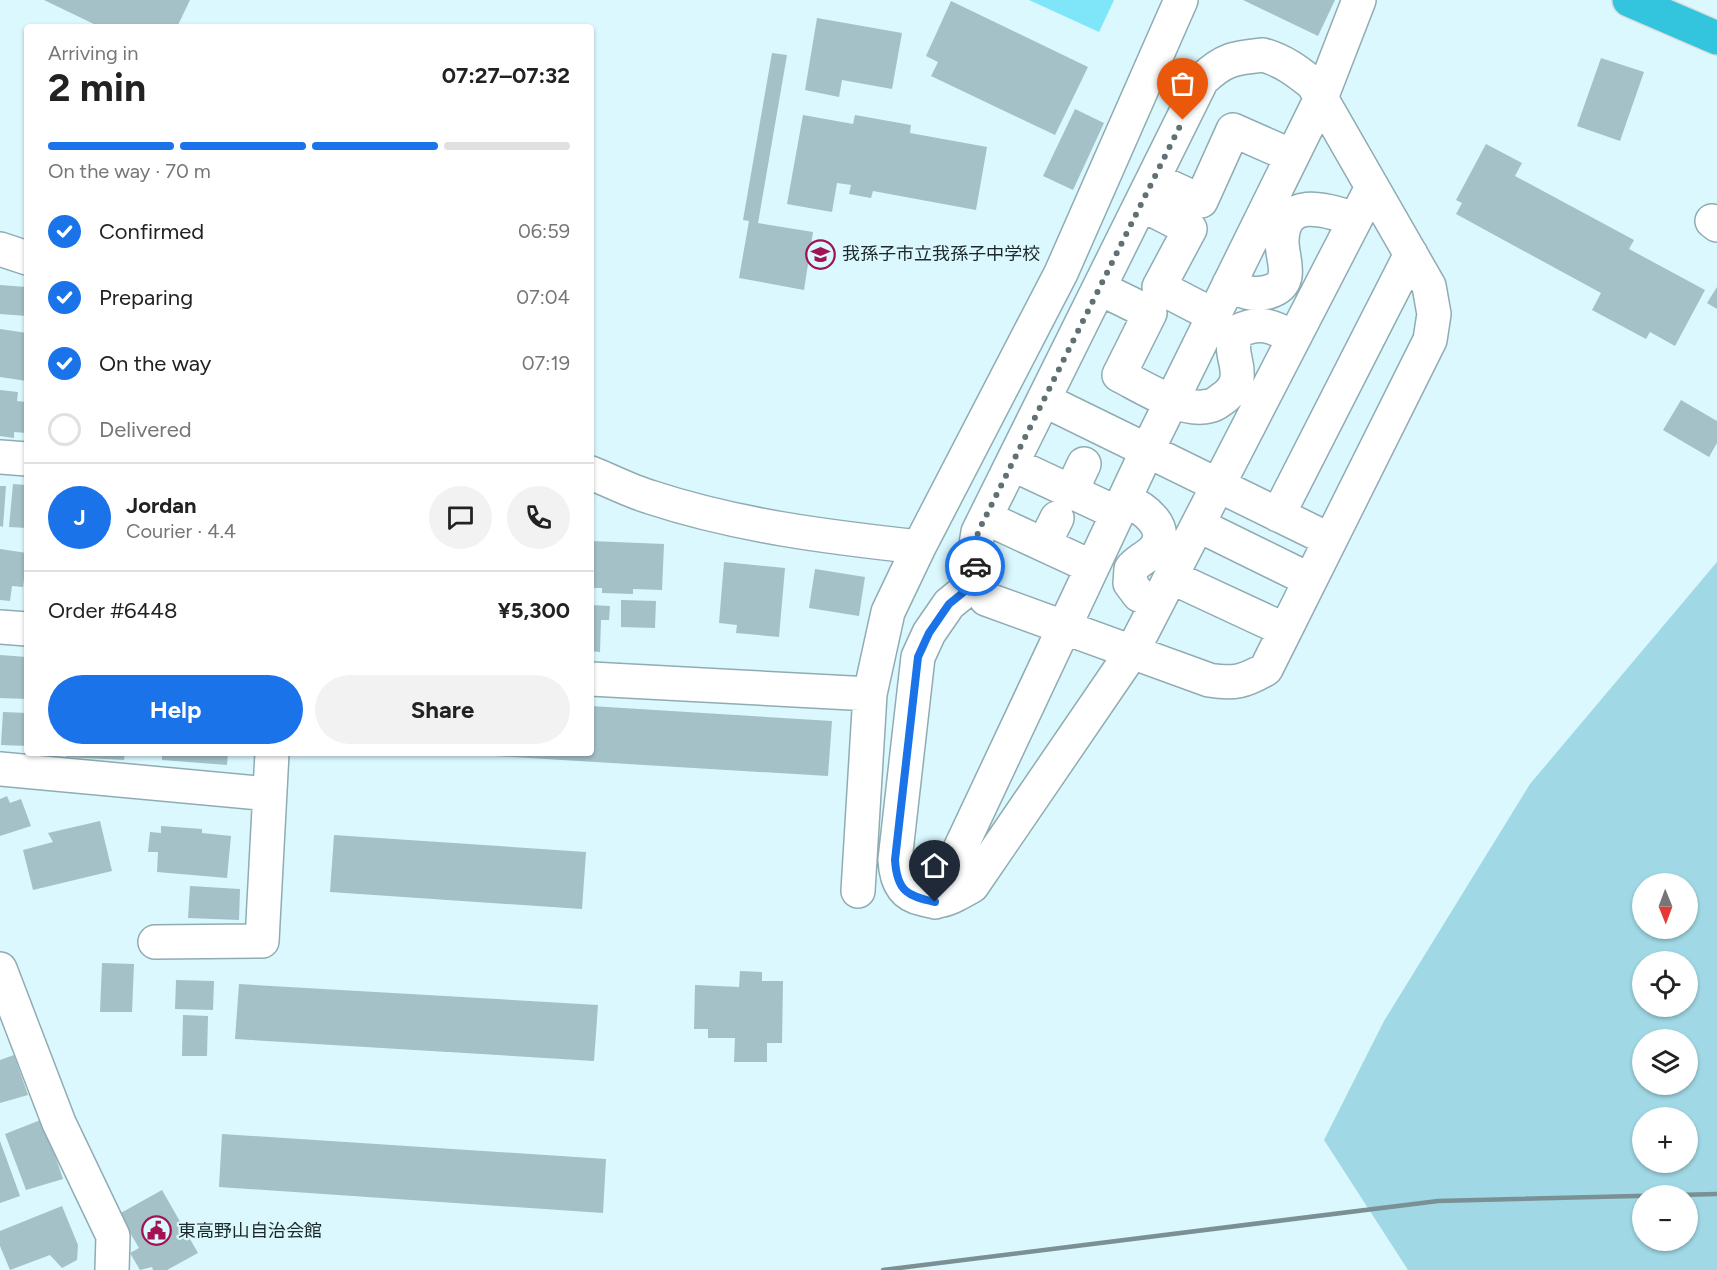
<!DOCTYPE html>
<meta charset="utf-8">
<style>
:root{--surface:#fff;--page:#f2f2f2;--text:#222;--muted:#767676;--line:#e0e0e0;--accent:#1a73e8}
body{margin:0;font-family:Figtree,"Noto Sans JP",sans-serif;background:var(--page);color:var(--text);height:100vh;display:flex;flex-direction:column;font-size:22px;white-space:nowrap}
*{box-sizing:border-box;margin:0}
p{font-size:20px;color:var(--muted)}
.icon{flex:none;width:33px;height:33px;fill:none;stroke:currentColor;stroke-width:2;stroke-linecap:round;stroke-linejoin:round}
.map{position:relative;flex:1;overflow:hidden}
.panel{position:absolute;left:24px;top:24px;width:570px;height:732px;display:flex;flex-direction:column;background:var(--surface);border-radius:6px;box-shadow:0 2px 4px #0004}
.panel>*{flex:none}
.needle{width:39px;rotate:179deg}
.tools{position:absolute;left:1632px;top:873px;display:grid;gap:12px}
.tools a{display:grid;place-items:center;width:66px;height:66px;border-radius:50%;background:var(--surface);box-shadow:0 2px 4px #0004;font-size:30px}
.pin{position:absolute;display:grid;place-items:center;width:51px;height:51px;color:#fff;margin:-62px -26px;border-radius:50% 50% 50% 0;rotate:-45deg;box-shadow:0 0 6px #0007}
.pin .icon{rotate:45deg}
.courier{position:absolute;display:grid;place-items:center;width:60px;height:60px;margin:-30px;border:4px solid #1a73e8;border-radius:50%;background:#fff;color:#222;box-shadow:0 2px 8px #0007}
.overview em{font-style:normal;font-weight:700}
.overview div{display:flex;flex-direction:column-reverse}
.overview{display:flex;align-items:center;justify-content:space-between;height:102px;padding:0 24px}
h1{font-size:39px;font-weight:700;line-height:45px}
.bar{display:grid;grid-template-columns:repeat(4,1fr);gap:9px 6px;align-content:center;height:72px;padding:0 24px}
.bar i{height:8px;border-radius:4px;background:var(--line)}
.bar .active{background:var(--accent)}
.bar p{grid-column:span 4}
.line{display:flex;align-items:center;gap:15px;padding:0 24px;border-top:2px solid var(--line)}
.line div{flex:1}
.round{display:grid;place-items:center;flex:none;width:63px;height:63px;border-radius:32px;background:var(--page)}
ol{padding:0 24px;list-style:none}
li{display:flex;align-items:center;gap:18px;height:66px}
li p{margin-inline-start:auto}
li .icon{padding:6px;border-radius:50%;background:var(--accent);color:#fff;stroke-width:4}
li:last-child{color:var(--muted)}
li i{width:33px;height:33px;border:3px solid var(--line);border-radius:50%}
.action{display:flex;gap:12px;margin-top:auto;padding:12px 24px}
.action a{flex:1;height:69px;border-radius:36px;background:var(--accent);color:#fff;font-size:24px;font-weight:700;line-height:69px;text-align:center}
.action a+a{background:var(--page);color:var(--text)}
.map>svg:first-child{display:block}
.green{fill:#a0d9e5;fill-rule:evenodd}
.water{fill:#7fe6fa}
.building{fill:#a4c1c7}
.lines{fill:none;stroke-linecap:round;stroke-linejoin:round}
.minor-casing{stroke:#90acb2;stroke-width:36}
.highway-casing{stroke:#dbdddd;stroke-width:36}
.minor{stroke:#fff;stroke-width:33}
.highway{stroke:#33c5dd;stroke-width:33}
.rail{stroke:#7b9094;stroke-width:4.5}
.done{stroke:#5f7174;stroke-width:6;stroke-dasharray:0 10.8}
.route{stroke:#1a73e8;stroke-width:8}
.labels{text-anchor:middle;dominant-baseline:central;stroke-width:4.5;stroke-linejoin:round;paint-order:stroke}
.poi-label{font-size:18px;fill:#1d282a;stroke:#daf8fe;text-anchor:start}
</style>
<div class="map">
<svg width="1717" height="1270" viewBox="0 0 1717 1270">
<rect width="100%" height="100%" fill="#daf8fe"/>
<path class="green" d="M1717 562V1270H1408L1324 1140 1384 1021 1530 784ZM1642 884H1688V928H1642ZM1642 962H1688V1006H1642ZM1642 1040H1688V1084H1642ZM1642 1118H1688V1162H1642ZM1642 1196H1688V1240H1642Z"/>
<path class="water" d="M1029 0H1114L1099 32Z"/>
<path class="building" d="M44 0H190L177 27H100Z
M1243 0H1335L1318 36Z
M951 1 1088 67 1055 135 931 76 938 62 926 56Z
M817 18 902 33 892 89 842 80 839 97 805 90Z
M772 53 787 55 758 223 813 232 804 290 739 278 749 221 743 220Z
M1601 58 1644 72 1620 141 1577 126Z
M1075 109 1104 123 1073 190 1043 176Z
M803 115 853 124 855 115 911 125 910 133 987 147 976 210 873 191 871 198 849 194 851 185 837 183 832 212 787 204Z
M1486 144 1522 163 1515 176 1634 240 1629 249 1705 290 1675 346 1650 332 1646 339 1592 310 1601 293 1456 214 1462 203 1456 200Z
M0 285 27 287V316L0 314Z
M1717 287V309L1707 303Z
M0 329 27 333V381L0 377Z
M0 390 18 392 17 401 27 402V433L14 432V438L0 436Z
M1681 400 1717 421V443L1709 457 1663 430Z
M13 484 27 485V528L9 527Z
M0 486H6L3 527 0 526Z
M591 541 664 544 662 590 633 589V594L602 593V588H591Z
M0 549 27 553 23 587 12 586 10 601 0 600Z
M724 562 785 568 779 637 736 633 737 625 719 623Z
M815 569 865 577 859 616 809 608Z
M621 600 656 601 655 628 621 627Z
M591 605 610 606 609 620H601L600 652 591 651Z
M0 655 27 657V699L0 698Z
M591 706 832 721 828 776 478 755V753H591Z
M3 712 27 713V746L1 745Z
M66 753H125L124 760 66 757Z
M162 753H228L227 765 162 760Z
M7 796 10 803 21 799 31 826 0 836V799Z
M100 821 112 871 33 890 23 850 53 842 48 833Z
M161 826 202 829V833L231 836 227 878 157 872 158 852H148L150 832 161 833Z
M334 835 586 852 582 909 330 892Z
M190 886 240 889 239 920 188 918Z
M102 963 134 964 132 1012H100Z
M740 971 762 972V981H783L782 1043H767V1062H734L735 1038H708V1029H694L695 985 739 987Z
M176 980 214 981 213 1010 175 1009Z
M239 984 598 1005 594 1061 235 1039Z
M183 1015 208 1016 207 1056H182Z
M14 1055 28 1095 0 1103V1060Z
M43 1119 63 1179 26 1190 5 1134Z
M222 1134 606 1159 603 1213 219 1187Z
M0 1141 20 1196 0 1203Z
M162 1190 198 1253 167 1270H153L152 1267 140 1270 130 1253 139 1248 119 1214Z
M62 1206 78 1245 77 1260 62 1268 50 1255 10 1270 0 1246V1231Z"/>
<g class="lines">
<defs>
<path id="minor" d="M1263 55C1284 61 1297 71 1313 84L1429 286 1434 314 1430 340 1266 669C1244 682 1234 684 1209 680L986 599C972 573 973 561 978 532L1202 80C1224 59 1234 58 1263 55Z
M1153 179 1201 201 1233 130 1292 156
M1141 204 1190 229 1159 287 1213 315
M1712 221 1717 225
M0 249 27 258
M1229 284C1242 292 1253 296 1268 292 1297 284 1281 258 1282 240 1284 194 1329 211 1355 219
M1099 288 1150 313 1119 375C1143 387 1182 413 1209 406 1216 405 1220 400 1225 397 1231 392 1236 386 1237 378 1239 360 1229 355 1236 332 1260 320 1273 326 1294 338
M1044 400 1330 540
M0 457 27 459
M1012 464 1117 513
M591 473C611 481 630 491 650 497 738 526 828 537 919 547
M1071 492 1084 464
M1124 500C1143 507 1173 528 1153 551 1146 558 1137 561 1131 569L1130 583 1139 595 1157 603
M1278 515 1411 254
M986 518 1092 567
M1198 525 1310 580
M1044 544 1057 518
M1171 577 1285 630
M976 582 949 604 929 633 918 657 895 860C896 880 902 895 923 899 927 900 932 902 937 901 949 900 961 892 972 886L1132 652 1372 187
M0 627 27 629
M591 679 870 694
M0 769 269 794
M858 891 870 694 888 612 919 547 1061 273 1181 0
M935 902 1147 451 1321 98 1359 0
M155 942 262 941 272 753
M0 969 59 1123 113 1236 112 1270"/>
<path id="highway" d="M1629 0 1717 38"/>
</defs>
<use href="#minor" class="minor-casing"/>
<use href="#highway" class="highway-casing"/>
<use href="#minor" class="minor"/>
<use href="#highway" class="highway"/>
<path class="rail" d="M883 1270 1438 1201 1717 1194"/>
</g>
<g class="lines">
<path class="done" d="M975 566 974 556 978 532 1183 120"/>
<path class="route" d="M935 902C907 896 897 891 895 860L918 657 929 633 949 604 976 582 975 566"/>
</g>
<defs>
<symbol id="school-ring" viewBox="-11 -11 22 22"><circle r="9.5" fill="#daf8fe" stroke="#a31254" stroke-width="1.5"/><path d="M0-5L7-2L0 1L-7-2ZM-4 1L0 2.5L4 1V4Q0 6-4 4Z" fill="#a31254"/></symbol>
<symbol id="civic-ring" viewBox="-11 -11 22 22"><circle r="9.5" fill="#daf8fe" stroke="#a31254" stroke-width="1.5"/><path d="M-.6-6.5H3V-4.5H.6V-3L4-1V1h2V6H-6V1h2V-1L-.6-3ZM-1.2 2.5V6h2.4V2.5Z" fill="#a31254"/></symbol>
</defs>
<g fill-rule="evenodd">
<use href="#school-ring" x="804" y="238" width="33" height="33"/>
<use href="#civic-ring" x="140" y="1214" width="33" height="33"/>
</g>
<g class="labels">
<g class="poi-label">
<text x="842" y="254">我孫子市立我孫子中学校</text>
<text x="178" y="1231">東高野山自治会館</text>
</g>
</g>
</svg>
<div class="tools">
<a><svg class="needle" viewBox="-14 -14 28 28"><path d="M0-13l5 13h-10z" fill="#e53935"/><path d="M0 13l5-13h-10z" fill="#767676"/></svg></a>
<a><svg class="icon" aria-label="locate" viewBox="0 0 24 24"><circle cx="12" cy="12" r="6"/><path d="M12 2v4M12 18v4M2 12h4M18 12h4"/></svg></a>
<a><svg class="icon" aria-label="layers" viewBox="0 0 24 24"><path d="M12 4l9 5-9 5-9-5zM3 14l9 5 9-5"/></svg></a>
<a>+</a>
<a>−</a>
</div>
<div class="pin" style="left:1183px;top:120px;background:#ea580c"><svg class="icon" aria-label="bag" viewBox="0 0 24 24"><path d="M5 8h14l-1 12H6zM9 8a3 3 0 0 1 6 0"/></svg></div>
<div class="pin" style="left:935px;top:902px;background:#1f2937"><svg class="icon" aria-label="home" viewBox="0 0 24 24"><path d="M3 11l9-7 9 7M6 9v11h12V9"/></svg></div>
<div class="courier" style="left:975px;top:566px"><svg class="icon" aria-label="car" viewBox="0 0 24 24"><path d="M5 17H2v-5l4-1 3-4h7l3 4 3 1v5h-3M9 17h6M6 11h13"/><circle cx="7" cy="17" r="2"/><circle cx="17" cy="17" r="2"/></svg></div>
<section class="panel">
<div class="overview"><div><h1>2 min</h1><p>Arriving in</p></div><em>07:27–07:32</em></div>
<div class="bar"><i class="active"></i><i class="active"></i><i class="active"></i><i></i><p>On the way · 70 m</p></div>
<ol>
<li><svg class="icon" aria-label="check" viewBox="0 0 24 24"><path d="M5 12l5 5 9-10"/></svg>Confirmed<p>06:59</p></li>
<li><svg class="icon" aria-label="check" viewBox="0 0 24 24"><path d="M5 12l5 5 9-10"/></svg>Preparing<p>07:04</p></li>
<li><svg class="icon" aria-label="check" viewBox="0 0 24 24"><path d="M5 12l5 5 9-10"/></svg>On the way<p>07:19</p></li>
<li><i></i>Delivered</li>
</ol>
<div class="line" style="height:108px"><b class="round" style="background:var(--accent);color:#fff">J</b><div><b>Jordan</b><p>Courier · 4.4</p></div><a class="round"><svg class="icon" aria-label="chat" viewBox="0 0 24 24"><path d="M4 5h16v11H9l-5 4z"/></svg></a><a class="round"><svg class="icon" aria-label="phone" viewBox="0 0 24 24"><path d="M5 4h4l2 5-3 2q2 4 5 5l2-3 5 2v4C11 20 4 13 5 4z"/></svg></a></div>
<div class="line" style="height:78px"><div>Order #6448</div><b>¥5,300</b></div>
<div class="action"><a>Help</a><a>Share</a></div>
</section>
</div>
